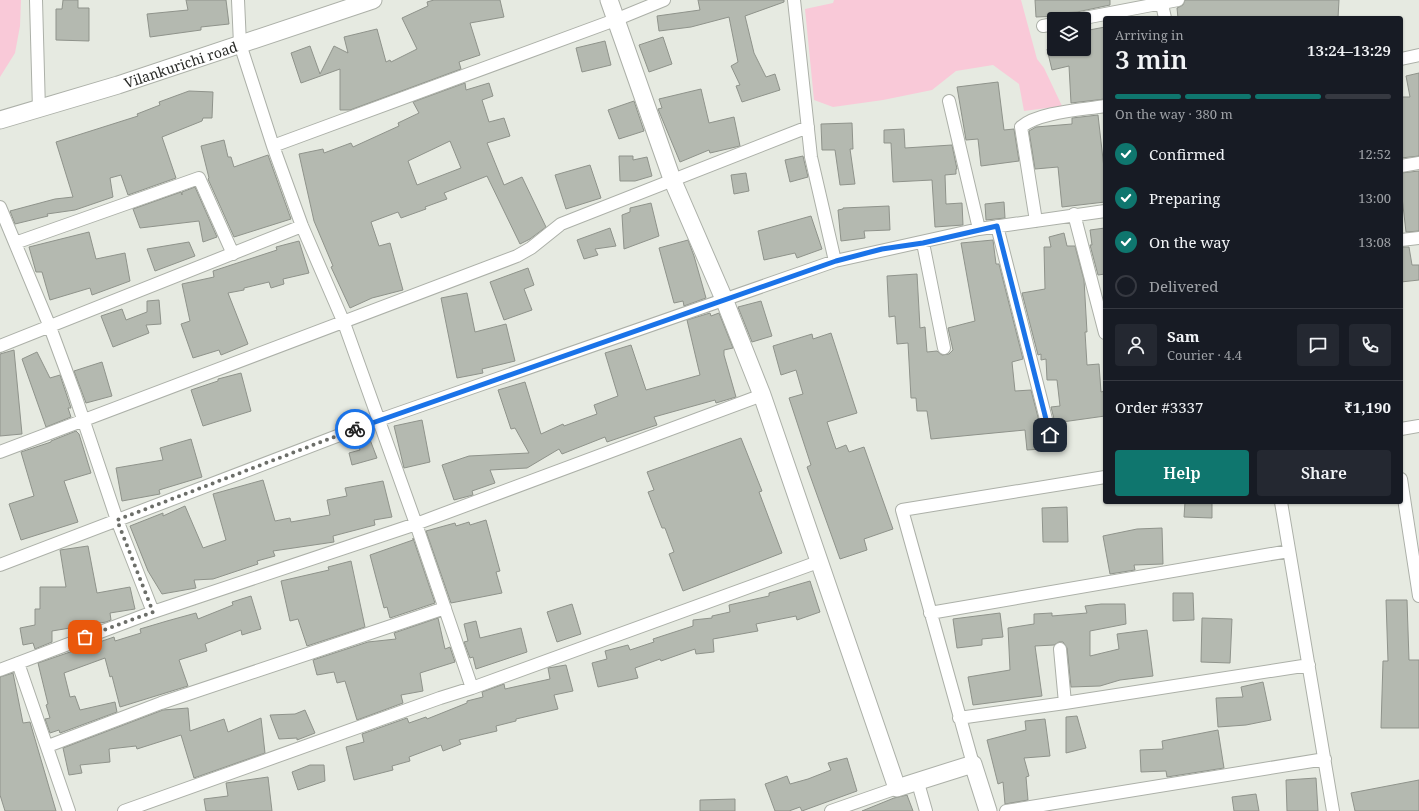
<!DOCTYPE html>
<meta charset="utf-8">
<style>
:root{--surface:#171b24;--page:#242831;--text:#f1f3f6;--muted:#9ea1a6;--line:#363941;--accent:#0f766e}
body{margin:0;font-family:"Noto Serif",serif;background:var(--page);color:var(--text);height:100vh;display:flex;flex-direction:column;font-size:15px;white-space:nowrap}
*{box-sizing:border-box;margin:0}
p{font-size:13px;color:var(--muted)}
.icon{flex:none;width:22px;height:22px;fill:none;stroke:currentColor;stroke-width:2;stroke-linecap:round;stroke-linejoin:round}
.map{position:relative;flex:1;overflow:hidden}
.panel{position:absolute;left:1103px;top:16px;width:300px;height:488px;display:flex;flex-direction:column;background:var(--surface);border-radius:4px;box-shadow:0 1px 3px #0004}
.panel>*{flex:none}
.controls{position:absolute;left:1047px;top:12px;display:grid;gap:8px}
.controls a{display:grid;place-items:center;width:44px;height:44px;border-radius:4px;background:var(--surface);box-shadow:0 1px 3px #0004;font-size:20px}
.pin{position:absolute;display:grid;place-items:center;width:34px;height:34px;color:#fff;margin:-17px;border-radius:8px;box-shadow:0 2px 6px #0006}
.courier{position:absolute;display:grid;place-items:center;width:40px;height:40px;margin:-20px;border:3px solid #1a73e8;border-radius:50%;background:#fff;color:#222;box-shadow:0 1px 5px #0007}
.summary em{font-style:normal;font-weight:600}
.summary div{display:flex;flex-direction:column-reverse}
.summary{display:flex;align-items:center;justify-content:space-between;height:68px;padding:0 12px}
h1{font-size:26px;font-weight:600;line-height:30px}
.bar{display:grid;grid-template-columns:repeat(4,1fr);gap:6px 4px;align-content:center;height:48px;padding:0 12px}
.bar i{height:5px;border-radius:3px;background:var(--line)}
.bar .active{background:var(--accent)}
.bar p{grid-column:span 4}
.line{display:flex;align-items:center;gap:10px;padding:0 12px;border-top:1px solid var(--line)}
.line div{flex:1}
.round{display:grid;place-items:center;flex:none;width:42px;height:42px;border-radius:4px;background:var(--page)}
ol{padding:0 12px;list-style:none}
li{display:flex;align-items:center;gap:12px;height:44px}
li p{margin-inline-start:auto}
li .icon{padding:4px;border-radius:50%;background:var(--accent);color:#fff;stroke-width:4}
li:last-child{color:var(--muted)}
li i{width:22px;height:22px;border:2px solid var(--line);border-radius:50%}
.button{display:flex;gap:8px;margin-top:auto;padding:8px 12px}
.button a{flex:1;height:46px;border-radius:4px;background:var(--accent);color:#fff;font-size:16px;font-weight:600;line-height:46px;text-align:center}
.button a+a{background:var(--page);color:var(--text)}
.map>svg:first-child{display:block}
.green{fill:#f9c9d8}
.building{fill:#b4b9b0;stroke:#8f938b;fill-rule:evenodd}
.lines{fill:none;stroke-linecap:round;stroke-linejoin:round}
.street-casing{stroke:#acb0a8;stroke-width:14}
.secondary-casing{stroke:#acb0a8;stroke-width:19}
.street{stroke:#fff;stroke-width:12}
.secondary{stroke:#fff;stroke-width:17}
.done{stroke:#6c6e69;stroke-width:4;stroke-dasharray:0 7.2}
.route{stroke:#1a73e8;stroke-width:5}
.labels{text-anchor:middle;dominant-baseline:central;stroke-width:4;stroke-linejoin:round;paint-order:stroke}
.street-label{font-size:14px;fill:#2b2c29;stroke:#fff}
</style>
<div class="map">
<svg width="1419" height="811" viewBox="0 0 1419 811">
<rect width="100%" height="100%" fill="#e6eae1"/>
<path class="green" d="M0 0H21L20 26 15 53 0 77Z
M834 0H1021L1037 59 1044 68 1062 106 1024 111 1019 84 993 65 956 71 932 90 883 100 833 107 814 100 805 9 833 3Z"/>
<path class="building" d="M63 0H78V8H89V41L56 40V9H62Z
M186 0H226L229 24 201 27V30L150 37 147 14 188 10Z
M434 0H500L504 17 470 23 480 55 459 62 461 69 350 110H340V69L301 83 291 53 310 46 320 74 334 46 348 53 344 37 377 29 386 62 390 60 391 62 417 49 402 18 428 6 427 2Z
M698 0H784V2L745 16 754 53 766 77 775 74 780 90 742 102 736 86 740 85 731 66 738 62 729 17 691 27 659 31 657 16 700 10Z
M1035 0H1110V5L1077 12 1060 13V16L1036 17Z
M1185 0H1339L1338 18H1178L1177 8 1183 5Z
M1105 27V99L1071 103 1069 66 1052 70 1047 49H1084V31Z
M663 37 672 64 649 72 639 45Z
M605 41 611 65 582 72 576 48Z
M1419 73V156L1401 158V97H1410L1406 76Z
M998 82 1004 130 1014 129 1019 161 981 166 978 139 966 140 957 87Z
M465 83 466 90 489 83 493 96 482 100 489 122 504 118 510 136 487 143 504 185 522 177 546 227 530 239 520 244 487 176 444 193 447 199 425 207 426 209 401 218 398 212 371 222 379 246 390 243 403 290 372 298 350 308 331 267 333 266 314 221 299 154 323 149 324 153 351 143 353 147 399 126 398 123 419 113 413 102ZM450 141 461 168 417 185 408 161Z
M701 89 709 123 734 117 740 146 710 153 709 150 680 162 658 109 662 108 659 99Z
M189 91 213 92 212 118H203L202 121 162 137 176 178 128 195 121 175 110 178 113 197 75 210 47 214 48 216 15 224 10 211 55 199 73 197 56 142 138 116 137 114 160 105 159 102Z
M634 101 644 131 619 139 608 110Z
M1098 115 1105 177V202L1062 207 1058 167 1035 169 1029 131 1036 127 1072 124V118Z
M852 123 853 149H850L855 184 840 185 835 150H822L821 124Z
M904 129 905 148 952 145 957 169H956V174L945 175 946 204 962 203 963 225 935 227 932 180 893 182 891 143H884V130Z
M224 140 228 157H231L234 167 268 155 291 219 234 237 208 179 209 178 201 146Z
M619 156H633V160L647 157 652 176 635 181H620Z
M803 156 808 177 790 182 785 160Z
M590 165 601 198 566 209 555 175Z
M1419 171V231L1406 232 1402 197H1401V173Z
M746 173 749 191 734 194 731 175Z
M195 187 217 237 203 242 199 221 140 228 133 209 181 192 182 195V192Z
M1004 202 1005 218 986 220 985 204Z
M651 203 659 236 624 249 622 215 630 212V208Z
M889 206 890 230 864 231 865 238 841 241 838 210 843 209V208Z
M811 216 822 249 797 258 795 253 764 260 758 231Z
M610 228 616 246 595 249 598 255 584 259 577 240Z
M1105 228V274L1098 275 1090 245H1092L1090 230Z
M89 232 96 259 125 253 130 281 92 295 90 288 50 300 42 272H36L29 247Z
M1064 233 1067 246H1075L1084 280 1087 332H1085L1087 365 1099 364 1101 392 1105 391V416L1055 423 1051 407 1060 406 1057 380H1047L1046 359 1041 360V354L1038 355 1022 293 1045 289 1044 247H1051L1049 237Z
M688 240 694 256 706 298 684 306 683 301 674 303 659 248Z
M993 240 996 264H999L1023 359 1012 362 1015 391 1031 390 1040 425 1041 449 1027 450 1025 430 931 439 927 411H917L916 398H911L908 343 897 344 895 316 889 317 887 276 917 274 920 328 925 327 927 352 937 351 942 355 949 354 953 350 948 328 975 321 961 243Z
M299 241 309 273 283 279 284 284 271 288 269 282 244 288V290L228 293 248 344 221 355 219 350 193 358 181 324 190 321 182 284 214 277 213 271 277 250 276 247Z
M189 242 195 256 155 271 147 249Z
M1401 247H1409L1412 265H1419V280L1401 282Z
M528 268 534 285 524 289 532 310 504 320 490 282Z
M467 293 475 332 506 324 515 361 482 369 483 373 457 378 441 298Z
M159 300 161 324 146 325 149 333 113 347 101 316 122 309 126 320 147 312V301Z
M761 301 772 336 752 342 738 307Z
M710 313 711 316 719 313 733 348 724 350V355L736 397 716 403 715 400 654 417 657 425 607 442 605 437 562 454 559 449 527 468 490 470 495 483 472 491 473 495 454 500 442 465 469 456 529 453 515 428 511 429 498 390 525 382 541 434 563 424 564 426 597 414 594 405 618 396 605 353 631 345 646 390 700 375 687 320Z
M831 333 857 413 827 422 836 449 846 445 849 452 864 447 893 529 864 539 867 550 840 559 807 467 811 465 789 398 803 394 796 370 781 375 773 346 812 334 813 339Z
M14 350 22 434 0 436V354Z
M37 352 50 378 60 375 71 408H68L71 417 46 427 22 359Z
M102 362 112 396 86 403 74 371Z
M241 373 251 411 203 426 191 390 218 381V379Z
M422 420 430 462 404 468 394 426Z
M76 431 79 434 91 473 64 481 78 522 21 540 9 504 34 496 21 452 51 442V441Z
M369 437 377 458 352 465 349 453 360 450 357 441Z
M741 438 762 491 759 492 782 553 683 591 669 554 674 552 665 528H662L648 492 654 490 647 472Z
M191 439 202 477 159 490 160 494 122 501 116 468 163 460 160 448Z
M263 480 275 521 290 518 291 522 330 515 327 500 347 496 345 488 383 481 392 517 374 520 375 525 333 536 334 542 273 551 275 556 257 561 258 564 213 579 194 580 196 588 162 594 148 571 130 526 163 513V516L185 506 203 548 226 540 213 494Z
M1185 502H1212V518L1184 517Z
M1067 507 1068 542H1043L1042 508Z
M486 520 500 571 496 572 502 593 451 603 426 531 455 523 456 526 469 522 470 525Z
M1162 528 1163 564 1134 565 1135 570 1110 574 1103 536 1137 529Z
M413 538 435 603 390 618 387 607 384 608 370 555 413 540Z
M88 546 97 593 130 587 135 609 110 613 111 620 106 622 52 631V642L35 649 33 643 23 645 20 628 35 625V609H40V587H66L60 550Z
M351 561 365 627 307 646 298 619 290 621 281 581 329 570 328 567Z
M810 581 820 612 797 620 796 616 756 624 758 631 713 639 714 652 696 654 695 649 661 661 660 659 635 668 638 678 598 687 592 663 607 659 605 651 628 645 630 650 654 642 653 639 693 626V620L712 618V616L730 612 729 605 769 596V593Z
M1173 593H1193L1194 620 1173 621Z
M251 596 261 629 242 635 241 630 205 644 207 651 179 660 188 686 120 707 112 676 110 677 105 658 64 673 70 697 75 696 80 710 115 702 117 712 60 733 59 730 50 733 45 719 50 718 46 705 48 704 38 663 114 637 115 641 141 633 140 629 167 621 196 613 198 619 233 605 232 602Z
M1386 600H1407L1409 660H1419V728H1381L1383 661H1388Z
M572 604 581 634 557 642 547 612Z
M1101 604H1125L1126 624 1090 631V656L1119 649 1117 634 1147 630 1153 676 1120 680 1100 686 1071 687 1067 648 1063 642H1059L1054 645 1035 646 1042 696 973 705 968 677 1010 670 1008 628 1034 624V614L1052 613V616L1087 613 1085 606Z
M1000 613 1003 637 982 639V645L957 648 953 619Z
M438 618 445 649 450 647 455 662 420 673 423 691 401 695 403 703 357 720 345 681 337 683 334 672 317 675 313 660 368 642 396 639 394 633Z
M1202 618 1232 619 1230 663 1201 662Z
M476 621 480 638 521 628 527 652 476 669 473 657 470 658 464 642 468 641 464 624Z
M566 665 573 691 554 695 558 709 516 719V721L496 726 497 731 459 740 461 744 443 751 441 745 409 757 410 761 392 766 393 770 354 780 346 747 364 742 362 734 407 718 409 723 426 717 427 719 467 703V701L483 697 482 692 504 684 505 689 550 679 548 668Z
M13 673 23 723 30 722 56 811H5L0 795V677Z
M1263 682 1271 720 1246 725 1218 727 1216 698 1243 697 1241 687Z
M188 708 190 731 224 719 228 732 261 718 265 753 194 778 181 735 137 749 136 746 109 749 110 762 80 765 82 773 69 775 63 748 163 710Z
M305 710 315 733 297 740V738L279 739 270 715 295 714Z
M1077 716 1086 748 1066 753V717Z
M1045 719 1050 756 1024 758 1029 776 1026 777 1028 800 1005 804 1003 782 998 784 987 740 1026 730 1025 721Z
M1218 730 1224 768 1167 777 1166 771 1141 772 1140 750 1163 749 1162 741Z
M847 758 857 791 802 811 800 807 789 811H775L765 784 787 776 790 784 808 779 831 770 828 763Z
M310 765H324L325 781 298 790 292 772Z
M268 777 272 811H206L204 799 228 796 226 783Z
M1316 778 1318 811H1287L1286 780Z
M1419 780V811H1355L1351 793Z
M1256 794 1259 811H1234L1232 797Z
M907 795 913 811H862L894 798Z
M735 799V811H700V800Z"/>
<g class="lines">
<defs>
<path id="street" d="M36 0 39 110
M238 0 240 44 273 146 302 226 344 323 416 524 762 395
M794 0 811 157 835 261
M1161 0 1165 18
M1079 19 1178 0
M1043 26 1054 24
M1401 59 1419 55
M949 101 979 229
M273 146 615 20 664 0
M1401 166 1419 163
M0 207 50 327 74 392 117 520 153 612
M1074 214 1105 333
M1036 221 1021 127C1039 112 1081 110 1105 106
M997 226 1050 435
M1401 240 1419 238
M15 243 199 178 233 254
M923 243 944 348
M0 346 302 226
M1401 429 1419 426
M0 452 517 256 531 248 561 224 808 127
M1401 479 1419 596
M1281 502 1333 811
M0 565 379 420 835 261 979 229 1105 211
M930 613 1289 551
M18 663 69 811
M0 670 153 612 416 524 472 688
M1065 703 1309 665
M959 718 1065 703 1060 649
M48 746 161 703 445 608
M973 764 902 510 1105 477
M918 783 926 811
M124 811 440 698 472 688 818 562
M831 811 897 788
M1006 811 1325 759"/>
<g id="secondary">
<path d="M609 0 672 179 724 299 762 395 897 788 973 764 988 811"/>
<path id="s1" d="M0 120 118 85 373 0"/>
</g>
</defs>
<use href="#street" class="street-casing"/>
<use href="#secondary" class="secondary-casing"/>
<use href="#street" class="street"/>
<use href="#secondary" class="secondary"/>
</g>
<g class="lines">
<path class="done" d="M85 637 153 612 117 520 355 429"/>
<path class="route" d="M355 429 836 261 882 249 923 243 997 226 1050 435"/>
</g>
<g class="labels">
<g class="street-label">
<text stroke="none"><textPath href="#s1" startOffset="189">Vilankurichi road</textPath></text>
</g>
</g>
</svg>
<div class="controls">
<a><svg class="icon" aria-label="layers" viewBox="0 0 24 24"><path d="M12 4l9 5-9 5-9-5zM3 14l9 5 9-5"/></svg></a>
</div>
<div class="pin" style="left:85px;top:637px;background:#ea580c"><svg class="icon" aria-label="bag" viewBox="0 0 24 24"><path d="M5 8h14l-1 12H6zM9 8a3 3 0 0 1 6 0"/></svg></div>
<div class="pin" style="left:1050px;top:435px;background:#1f2937"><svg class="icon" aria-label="home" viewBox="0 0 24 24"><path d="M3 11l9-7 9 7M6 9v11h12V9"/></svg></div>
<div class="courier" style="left:355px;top:429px"><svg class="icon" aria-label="bike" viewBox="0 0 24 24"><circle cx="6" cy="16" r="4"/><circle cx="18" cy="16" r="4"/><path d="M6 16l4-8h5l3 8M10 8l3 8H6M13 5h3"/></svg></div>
<section class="panel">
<div class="summary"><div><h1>3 min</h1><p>Arriving in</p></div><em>13:24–13:29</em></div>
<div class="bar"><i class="active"></i><i class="active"></i><i class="active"></i><i></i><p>On the way · 380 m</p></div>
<ol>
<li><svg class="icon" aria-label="check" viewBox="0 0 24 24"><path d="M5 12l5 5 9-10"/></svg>Confirmed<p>12:52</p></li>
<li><svg class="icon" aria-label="check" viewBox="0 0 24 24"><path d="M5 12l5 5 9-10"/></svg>Preparing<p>13:00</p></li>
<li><svg class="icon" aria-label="check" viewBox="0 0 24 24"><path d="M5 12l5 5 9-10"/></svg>On the way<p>13:08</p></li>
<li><i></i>Delivered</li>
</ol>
<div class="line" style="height:72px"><a class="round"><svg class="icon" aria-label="person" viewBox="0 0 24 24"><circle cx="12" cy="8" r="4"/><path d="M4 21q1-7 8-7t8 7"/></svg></a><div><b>Sam</b><p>Courier · 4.4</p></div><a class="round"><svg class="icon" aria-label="chat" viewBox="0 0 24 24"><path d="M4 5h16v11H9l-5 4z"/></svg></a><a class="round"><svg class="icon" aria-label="phone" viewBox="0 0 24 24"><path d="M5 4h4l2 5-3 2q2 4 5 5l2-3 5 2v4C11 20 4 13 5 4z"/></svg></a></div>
<div class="line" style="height:52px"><div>Order #3337</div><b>₹1,190</b></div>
<div class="button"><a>Help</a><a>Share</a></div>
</section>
</div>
